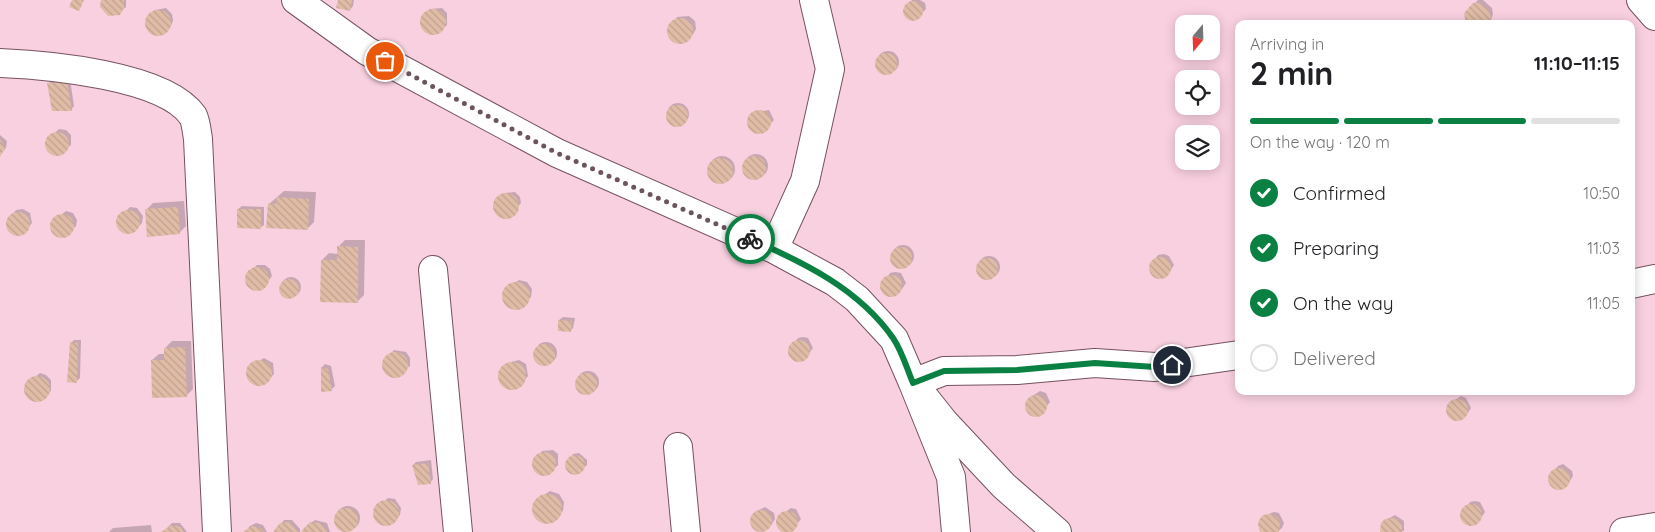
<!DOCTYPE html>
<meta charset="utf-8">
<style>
:root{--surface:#fff;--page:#f6f6f6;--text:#202124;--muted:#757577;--line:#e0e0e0;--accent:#0b8043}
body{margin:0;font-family:Quicksand,sans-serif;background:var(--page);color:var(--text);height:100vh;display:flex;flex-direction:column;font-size:19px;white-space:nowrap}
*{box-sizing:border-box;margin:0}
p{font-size:16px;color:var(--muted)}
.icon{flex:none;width:28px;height:28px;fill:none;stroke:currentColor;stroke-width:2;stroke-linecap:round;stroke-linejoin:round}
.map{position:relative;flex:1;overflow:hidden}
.panel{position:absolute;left:1235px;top:20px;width:400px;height:375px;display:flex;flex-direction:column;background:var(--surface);border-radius:10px;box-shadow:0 2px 12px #0003}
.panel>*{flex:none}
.needle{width:32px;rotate:199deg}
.controls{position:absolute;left:1175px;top:15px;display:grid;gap:10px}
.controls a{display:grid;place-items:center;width:45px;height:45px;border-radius:10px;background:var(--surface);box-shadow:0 2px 12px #0003;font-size:25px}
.pin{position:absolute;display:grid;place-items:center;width:42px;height:42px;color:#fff;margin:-21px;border:2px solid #fff;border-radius:50%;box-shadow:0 1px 5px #0007}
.courier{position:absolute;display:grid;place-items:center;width:50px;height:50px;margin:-25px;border:4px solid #0b8043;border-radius:50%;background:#fff;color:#222;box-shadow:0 1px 6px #0007}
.head em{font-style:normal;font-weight:700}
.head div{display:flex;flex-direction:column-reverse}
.head{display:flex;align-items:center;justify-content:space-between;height:85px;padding:0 15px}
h1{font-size:32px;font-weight:700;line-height:38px}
.bar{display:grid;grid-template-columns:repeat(4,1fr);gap:8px 5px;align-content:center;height:60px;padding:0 15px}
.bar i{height:6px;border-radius:4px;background:var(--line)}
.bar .on{background:var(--accent)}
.bar p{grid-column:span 4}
ol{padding:0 15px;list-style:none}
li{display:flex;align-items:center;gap:15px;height:55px}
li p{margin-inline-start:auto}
li .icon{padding:5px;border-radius:50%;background:var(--accent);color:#fff;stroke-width:4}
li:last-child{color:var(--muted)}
li i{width:28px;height:28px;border:2px solid var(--line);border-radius:50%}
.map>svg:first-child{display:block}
.shadow{fill:#0003}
.building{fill:url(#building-back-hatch)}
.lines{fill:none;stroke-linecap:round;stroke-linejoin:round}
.minor-casing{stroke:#755261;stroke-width:30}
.minor{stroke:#fff;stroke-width:28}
.done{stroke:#6c545e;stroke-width:5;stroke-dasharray:0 9}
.route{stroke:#0b8043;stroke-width:6}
</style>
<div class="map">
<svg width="1655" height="532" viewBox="0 0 1655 532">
<defs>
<pattern id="building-back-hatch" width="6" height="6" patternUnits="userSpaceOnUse" patternTransform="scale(1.25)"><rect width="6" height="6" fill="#e0bca7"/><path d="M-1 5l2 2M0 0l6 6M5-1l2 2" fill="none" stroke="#c0a18f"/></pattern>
</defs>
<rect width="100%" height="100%" fill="#f9d0e0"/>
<path class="shadow" d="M102 0H126V7L122 10Z
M339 0H354L353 6 350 10Z
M912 0H920L925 3 926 9 916 19 908 18 904 13 905 8Z
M1478 0H1483L1492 8 1493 14 1491 20 1487 24H1468L1465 14Z
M166 8 172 14 173 21 170 28 159 35 148 31 146 19 151 13 155 10Z
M442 8 447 13V25L437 33 430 34 422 27V20L430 9Z
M689 16 695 21 696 29 692 36 681 43 671 38 668 31 674 21 677 17Z
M877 62a11 11 0 1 1 22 0a11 11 0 1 1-22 0Z
M70 79 74 106 71 110 49 83 52 80Z
M667 114a11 11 0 1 1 22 0a11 11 0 1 1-22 0Z
M769 110 774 120 763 132 756 133 750 129 748 119 752 113Z
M59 129 66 130 71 135V145L61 154 51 153 47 147V140Z
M0 135 7 141 6 148 0 155Z
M744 166a12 12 0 1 1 24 0a12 12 0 1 1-24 0Z
M709 169a13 13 0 1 1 26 0a13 13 0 1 1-26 0Z
M284 191 316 192 314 222 307 229 269 204Z
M515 192 520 197 521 203 511 216 500 215 496 210V202L504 193Z
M184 201 186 226 179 233 146 210 153 203Z
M242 206 264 207V225L260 228 238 209Z
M130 207 137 208 143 216 142 223 134 232 123 231 118 226V219Z
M23 209 30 213 32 223 21 235H14L7 227V220L16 210Z
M66 211 73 213 77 220 76 226 67 235H58L52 227 53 221Z
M345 240H365L364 295 357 302 322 260 329 253 338 254V247Z
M892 256a11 11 0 1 1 22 0a11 11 0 1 1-22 0Z
M1164 254 1169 256 1174 265 1168 274 1158 279 1154 277 1149 268 1158 255Z
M978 267a11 11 0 1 1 22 0a11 11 0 1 1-22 0Z
M257 265H265L270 269 272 276 262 289 255 290 247 284 248 273Z
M895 272 901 273 906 283 900 292 890 297 882 291 881 286 890 273Z
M281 287a10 10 0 1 1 20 0a10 10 0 1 1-20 0Z
M519 280 527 282 532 289 531 297 518 308 507 305 503 299 505 290Z
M563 317 575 318 573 328 570 331 559 320Z
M803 337 808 338 813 348 803 361 798 362 789 356 788 351 798 338Z
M74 340H81L80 378 77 381 71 343Z
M172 341H191L193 389 186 396 152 360 159 354H165V348Z
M535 353a11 11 0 1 1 22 0a11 11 0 1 1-22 0Z
M394 350 406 352 410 358V366L397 376 387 373 384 367 385 360Z
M264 358 273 363 274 374 265 383 257 385 250 381 248 374 253 364Z
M519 360 526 364 528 376 519 387 507 388 501 382 499 374 507 363Z
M325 364 331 366 335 386 332 389 322 390V367Z
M577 382a11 11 0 1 1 22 0a11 11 0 1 1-22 0Z
M40 373 46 375 51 380V391L42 400 30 398 26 392V384Z
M1040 391 1046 393 1050 402 1040 415 1035 416 1030 414 1026 405 1031 397Z
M1461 396 1466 398 1471 408 1466 416 1456 421 1448 415V405Z
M553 450 558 454V465L549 474 542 475 536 471 533 464 542 451Z
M579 453 587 460V465L576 474 570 473 566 466 573 454Z
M431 460 433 479 430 483 413 465 416 462Z
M1563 464 1572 471 1573 476 1568 484 1558 489 1549 483 1548 479 1558 466Z
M550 491 559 494 564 502 563 511 549 523 541 521 534 511 538 499Z
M388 498 395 499 401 508 400 515 387 525 380 523 375 517V509Z
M1475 501 1480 502 1485 512 1480 520 1470 525 1462 519 1461 515 1470 502Z
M336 518a12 12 0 1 1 24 0a12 12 0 1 1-24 0Z
M765 507 774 513 775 519 770 527 760 532 755 530 750 521 755 512Z
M791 508 796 509 801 519 791 532 781 531 776 522 778 517Z
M1274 512 1279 513 1284 523 1282 528 1277 532H1262L1264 516Z
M1395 515 1404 521V531L1382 532 1386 520Z
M284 520H292L300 529V532H275Z
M315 520 327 523 330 532H303L304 528Z
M172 523H180L187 532H163Z
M256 523 263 525 267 532H245L250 526Z
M151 525 152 532H109L113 528Z"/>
<path class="building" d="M72 0H84L79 11 69 7Z
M101 0H124V8L120 15 108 16 100 7Z
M338 0H352L350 11 336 8Z
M903 11a10 10 0 1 1 20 0a10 10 0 1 1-20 0Z
M1473 3H1480L1489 11 1491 18 1488 24H1466L1464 13Z
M420 22a13 13 0 1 1 26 0a13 13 0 1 1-26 0Z
M145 23a13 13 0 1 1 26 0a13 13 0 1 1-26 0Z
M667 31a13 13 0 1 1 26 0a13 13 0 1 1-26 0Z
M875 64a11 11 0 1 1 22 0a11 11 0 1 1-22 0Z
M67 82 72 111H52L47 83Z
M666 116a11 11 0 1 1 22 0a11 11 0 1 1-22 0Z
M747 122a12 12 0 1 1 24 0a12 12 0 1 1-24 0Z
M45 144a12 12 0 1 1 24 0a12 12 0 1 1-24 0Z
M0 139 5 148 0 157Z
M742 168a12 12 0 1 1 24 0a12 12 0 1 1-24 0Z
M707 171a13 13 0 1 1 26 0a13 13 0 1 1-26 0Z
M493 206a13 13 0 1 1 26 0a13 13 0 1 1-26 0Z
M277 197 309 199 308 230 266 228 268 203 276 204Z
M178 207 180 234 147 237 145 209Z
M237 209H261V229L237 228Z
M116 222a12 12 0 1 1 24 0a12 12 0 1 1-24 0Z
M6 224a12 12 0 1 1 24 0a12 12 0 1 1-24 0Z
M50 226a12 12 0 1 1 24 0a12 12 0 1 1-24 0Z
M337 246 358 247V303L320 302 321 260H337Z
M890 258a11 11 0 1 1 22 0a11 11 0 1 1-22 0Z
M1149 268a11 11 0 1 1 22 0a11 11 0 1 1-22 0Z
M976 269a11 11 0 1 1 22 0a11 11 0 1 1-22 0Z
M245 279a12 12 0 1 1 24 0a12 12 0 1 1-24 0Z
M880 286a11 11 0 1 1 22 0a11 11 0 1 1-22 0Z
M279 289a10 10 0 1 1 20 0a10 10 0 1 1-20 0Z
M502 296a14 14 0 1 1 28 0a14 14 0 1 1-28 0Z
M558 320 572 321 571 332 558 331Z
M788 351a11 11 0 1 1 22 0a11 11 0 1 1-22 0Z
M70 342 78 343 77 383 67 382Z
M533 355a11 11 0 1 1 22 0a11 11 0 1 1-22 0Z
M185 347 187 397 152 398 151 360H164V348Z
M382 365a13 13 0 1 1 26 0a13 13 0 1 1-26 0Z
M246 373a13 13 0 1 1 26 0a13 13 0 1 1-26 0Z
M498 376a14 14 0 1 1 28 0a14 14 0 1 1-28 0Z
M321 367 328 369 332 391 321 392Z
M575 384a11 11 0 1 1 22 0a11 11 0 1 1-22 0Z
M24 389a13 13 0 1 1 26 0a13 13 0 1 1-26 0Z
M1025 406a11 11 0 1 1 22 0a11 11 0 1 1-22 0Z
M1446 410a11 11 0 1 1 22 0a11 11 0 1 1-22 0Z
M532 464a12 12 0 1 1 24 0a12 12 0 1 1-24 0Z
M565 465a10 10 0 1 1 20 0a10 10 0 1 1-20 0Z
M428 463 431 484 418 485 412 465Z
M1548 479a11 11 0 1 1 22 0a11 11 0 1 1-22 0Z
M532 509a15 15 0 1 1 30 0a15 15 0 1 1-30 0Z
M373 513a13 13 0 1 1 26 0a13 13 0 1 1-26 0Z
M1460 515a11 11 0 1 1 22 0a11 11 0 1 1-22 0Z
M334 520a12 12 0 1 1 24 0a12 12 0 1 1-24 0Z
M750 521a11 11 0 1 1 22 0a11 11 0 1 1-22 0Z
M776 522a11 11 0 1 1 22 0a11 11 0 1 1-22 0Z
M1270 514 1276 516 1280 521 1279 532H1260L1258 525 1259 520 1263 515Z
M1391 518 1397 519 1402 524V532H1380L1381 523 1385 519Z
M289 522 298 532H273L280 523Z
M310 522 320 523 327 532H301Z
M172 525 180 527 184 532H161Z
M252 526 260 528 264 532H243Z"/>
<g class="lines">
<defs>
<path id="minor" d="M296 0 367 51 557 153 774 249 835 282 857 299 894 339 913 383 951 477 956 532
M1641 0 1655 16
M0 63C47 65 165 75 193 116 196 122 197 133 198 139L217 532
M774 249 805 181 830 69 814 0
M433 270 458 532
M1631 284 1655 279
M678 447 686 532
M1057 532 1004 486 944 422 913 383 944 371 1017 370 1095 363 1155 367 1239 355
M1624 532 1655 527"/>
</defs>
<use href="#minor" class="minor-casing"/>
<use href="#minor" class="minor"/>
</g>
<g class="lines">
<path class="done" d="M385 61 557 153 750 239"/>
<path class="route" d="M750 239C803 262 859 289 893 338 902 351 907 369 913 383L944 371 1017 370 1095 363 1155 367 1172 365"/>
</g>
</svg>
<div class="controls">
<a><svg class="needle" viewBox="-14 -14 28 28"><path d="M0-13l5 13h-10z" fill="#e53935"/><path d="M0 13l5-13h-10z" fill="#757577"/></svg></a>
<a><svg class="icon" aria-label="locate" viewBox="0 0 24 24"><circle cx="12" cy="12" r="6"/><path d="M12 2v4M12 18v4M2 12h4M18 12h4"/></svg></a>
<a><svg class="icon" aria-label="layers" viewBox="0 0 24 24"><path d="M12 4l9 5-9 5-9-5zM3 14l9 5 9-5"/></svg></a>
</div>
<div class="pin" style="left:385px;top:61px;background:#ea580c"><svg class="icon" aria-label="bag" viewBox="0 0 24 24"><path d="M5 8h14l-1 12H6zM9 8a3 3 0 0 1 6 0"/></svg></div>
<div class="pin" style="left:1172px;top:365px;background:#1f2937"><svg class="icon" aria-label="home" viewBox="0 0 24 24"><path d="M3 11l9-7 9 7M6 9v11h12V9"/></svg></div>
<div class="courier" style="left:750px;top:239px"><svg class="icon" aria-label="bike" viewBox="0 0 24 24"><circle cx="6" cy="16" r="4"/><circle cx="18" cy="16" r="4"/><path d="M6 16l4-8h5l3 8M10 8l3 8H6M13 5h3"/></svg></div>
<section class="panel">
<div class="head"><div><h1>2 min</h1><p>Arriving in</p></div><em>11:10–11:15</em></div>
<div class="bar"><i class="on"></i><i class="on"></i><i class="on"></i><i></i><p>On the way · 120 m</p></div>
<ol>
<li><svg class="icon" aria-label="check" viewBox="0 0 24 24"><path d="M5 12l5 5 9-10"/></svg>Confirmed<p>10:50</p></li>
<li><svg class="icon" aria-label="check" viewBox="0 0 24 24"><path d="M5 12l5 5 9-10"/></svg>Preparing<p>11:03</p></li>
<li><svg class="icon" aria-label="check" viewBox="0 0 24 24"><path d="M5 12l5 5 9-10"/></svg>On the way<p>11:05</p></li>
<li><i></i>Delivered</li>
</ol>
</section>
</div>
